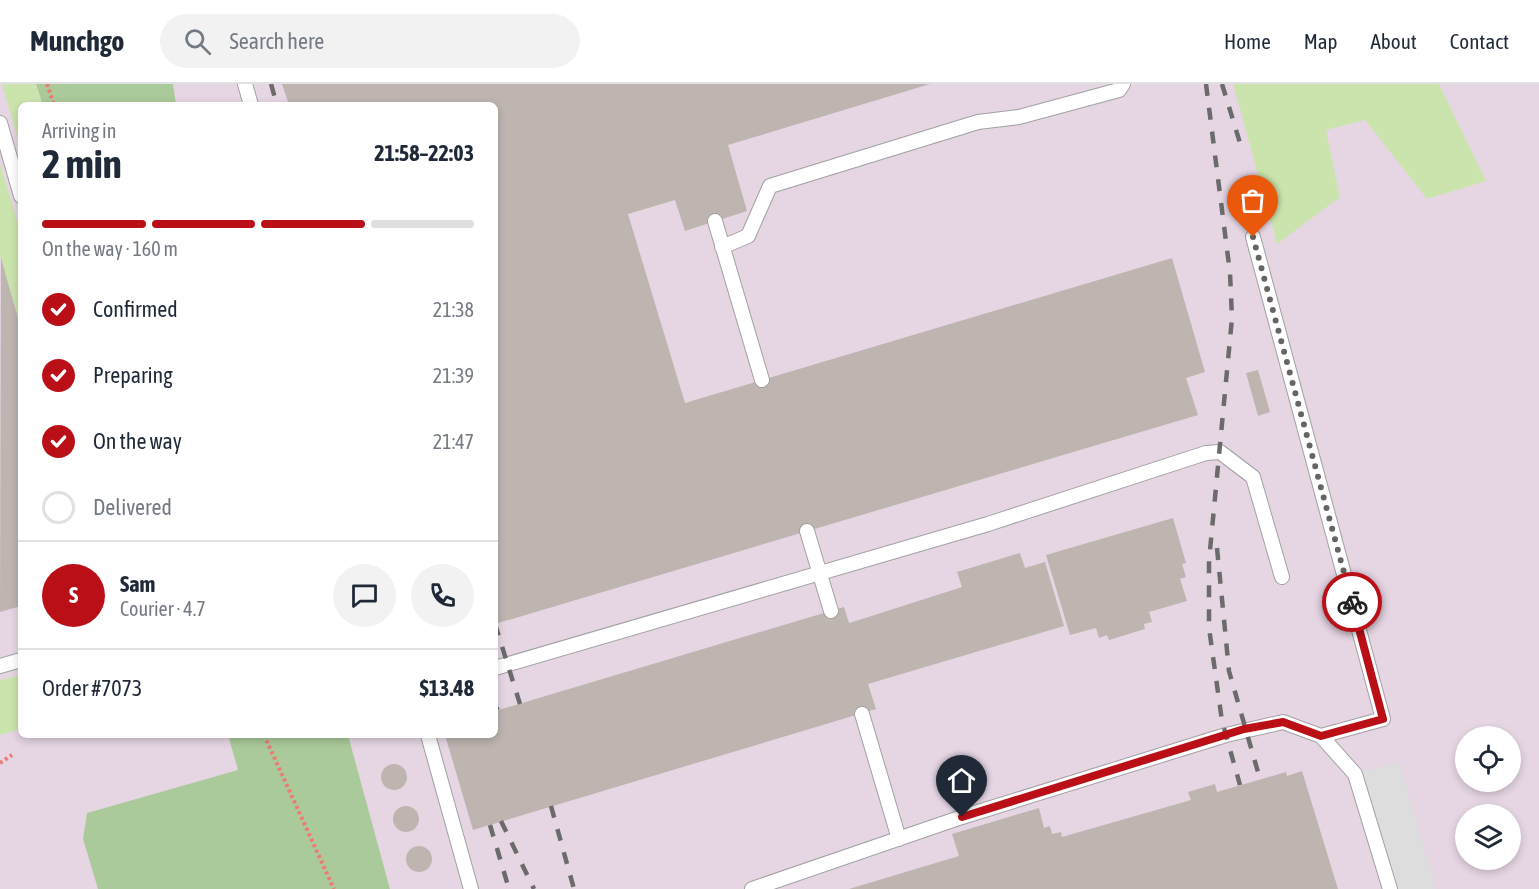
<!DOCTYPE html>
<meta charset="utf-8">
<style>
:root{--surface:#fff;--page:#f2f2f3;--text:#1f2937;--muted:#747a83;--line:#e0e1e3;--accent:#bb0f18}
body{margin:0;font-family:"Asap Condensed",sans-serif;background:var(--page);color:var(--text);height:100vh;display:flex;flex-direction:column;font-size:22px;white-space:nowrap}
*{box-sizing:border-box;margin:0}
p{font-size:20px;color:var(--muted)}
.icon{flex:none;width:33px;height:33px;fill:none;stroke:currentColor;stroke-width:2;stroke-linecap:round;stroke-linejoin:round}
.map{position:relative;flex:1;overflow:hidden}
.sheet{position:absolute;left:18px;top:18px;width:480px;height:636px;display:flex;flex-direction:column;background:var(--surface);border-radius:9px;box-shadow:0 3px 9px #0003}
.sheet>*{flex:none}
.controls{position:absolute;left:1455px;top:642px;display:grid;gap:12px}
.controls a{display:grid;place-items:center;width:66px;height:66px;border-radius:50%;background:var(--surface);box-shadow:0 3px 9px #0003;font-size:30px}
.pin{position:absolute;display:grid;place-items:center;width:51px;height:51px;color:#fff;margin:-62px -26px;border-radius:50% 50% 50% 0;rotate:-45deg;box-shadow:0 0 6px #0007}
.pin .icon{rotate:45deg}
.courier{position:absolute;display:grid;place-items:center;width:60px;height:60px;margin:-30px;border:4px solid #bb0f18;border-radius:50%;background:#fff;color:#222;box-shadow:0 2px 8px #0007}
.summary em{font-style:normal;font-weight:700}
.summary div{display:flex;flex-direction:column-reverse}
.summary{display:flex;align-items:center;justify-content:space-between;height:102px;padding:0 24px}
h1{font-size:39px;font-weight:700;line-height:45px}
.bar{display:grid;grid-template-columns:repeat(4,1fr);gap:9px 6px;align-content:center;height:72px;padding:0 24px}
.bar i{height:8px;border-radius:4px;background:var(--line)}
.bar .on{background:var(--accent)}
.bar p{grid-column:span 4}
.line{display:flex;align-items:center;gap:15px;padding:0 24px;border-top:2px solid var(--line)}
.line div{flex:1}
.round{display:grid;place-items:center;flex:none;width:63px;height:63px;border-radius:32px;background:var(--page)}
ol{padding:0 24px;list-style:none}
li{display:flex;align-items:center;gap:18px;height:66px}
li p{margin-inline-start:auto}
li .icon{padding:6px;border-radius:50%;background:var(--accent);color:#fff;stroke-width:4}
li:last-child{color:var(--muted)}
li i{width:33px;height:33px;border:3px solid var(--line);border-radius:50%}
header{display:flex;align-items:center;gap:36px;box-sizing:border-box;height:84px;padding:0 30px;background:var(--surface);border-bottom:2px solid var(--line)}
header strong{font-size:28px}
nav{display:flex;gap:33px;margin-inline-start:auto;font-size:21px}
.search{width:420px;height:54px;background:var(--page);display:flex;align-items:center;gap:15px;box-sizing:border-box;padding:0 21px;border-radius:33px;color:var(--muted);font-size:22px}
.map>svg:first-child{display:block}
.industrial{fill:#e6d6e4;fill-rule:evenodd}
.grass{fill:#cbe4ad}
.forest{fill:#abca9b}
.parking{fill:#ddd}
.building{fill:#beb5b0}
.lines{fill:none;stroke-linecap:round;stroke-linejoin:round}
.service-casing{stroke:#a1a1a1;stroke-width:16}
.path{stroke:#ef7973;stroke-width:4;stroke-dasharray:3 3;stroke-linecap:butt}
.service{stroke:#fff;stroke-width:14}
.rail{stroke:#6b6b6b;stroke-width:4.5;stroke-dasharray:12 12;stroke-linecap:butt}
.done{stroke:#666563;stroke-width:6;stroke-dasharray:0 10.8}
.route{stroke:#bb0f18;stroke-width:8}
</style>
<header>
<strong>Munchgo</strong>
<div class="search"><svg class="icon" aria-label="search" viewBox="0 0 24 24"><circle cx="10" cy="10" r="6"/><path d="M15 15l6 6"/></svg>Search here</div>
<nav><a>Home</a><a>Map</a><a>About</a><a>Contact</a></nav>
</header>
<div class="map">
<svg width="1539" height="805" viewBox="0 0 1539 805">
<rect width="100%" height="100%" fill="#edeae4"/>
<path class="industrial" d="M0 0H1539V805H0ZM21 21H495V651H21ZM1466 652H1510V698H1466ZM1466 730H1510V776H1466Z"/>
<path class="grass" d="M2 0H36L43 21H21V66Z
M1233 0H1439L1486 97 1427 115 1365 36 1326 46 1340 113 1277 160Z
M0 79 21 150V245L0 172Z
M21 591V645L0 651V596Z"/>
<path class="forest" d="M36 0H173L176 21H43Z
M228 651H348L390 805H98L83 755 87 729 238 686Z"/>
<path class="parking" d="M1399 678 1436 805H1390L1355 690Z"/>
<path class="building" d="M282 0H930L728 61 747 127 685 147 675 116 628 130 685 319 1172 174 1205 288 1186 294 1198 331 495 540V21H289Z
M1 174 21 245V522L0 528Z
M1258 286 1270 328 1258 332 1246 289Z
M1173 434 1186 479 1182 480 1186 493 1180 495 1187 517 1149 528 1152 538 1144 540 1145 545 1109 556 1107 551 1099 554 1096 544 1070 551 1046 471Z
M1020 469 1025 484 1045 478 1064 542 868 600 876 625 473 746 445 651H495V627L844 523 849 539 859 536 962 503 957 488Z
M381 693a13 13 0 1 1 26 0a13 13 0 1 1-26 0Z
M1302 687 1338 805H849L959 772 952 750 1039 724 1044 744 1050 742 1052 750 1061 748 1062 753 1191 716 1188 708 1215 700 1217 708 1286 688 1287 692Z
M393 735a13 13 0 1 1 26 0a13 13 0 1 1-26 0Z
M406 775a13 13 0 1 1 26 0a13 13 0 1 1-26 0Z"/>
<g class="lines">
<defs>
<path id="service" d="M245 0 251 21
M0 39 21 112
M715 137 762 296
M1253 153 1383 635 1321 652
M722 163 748 152 770 102 978 38 1019 33 1119 6 1123 0
M807 447 831 527
M0 582 21 576
M495 584 988 440 1206 369 1220 368 1253 393 1282 493
M862 630 899 755
M428 651 471 805
M752 805 962 733 1226 651 1283 638 1321 652 1355 690 1390 805"/>
</defs>
<use href="#service" class="service-casing"/>
<path class="path" d="M47 0 54 21
M264 651 334 805
M0 679 12 671"/>
<use href="#service" class="service"/>
<path class="rail" d="M271 0 277 21
M1206 0 1230 189 1232 234 1209 477V544L1222 637 1240 701
M1222 0 1240 59
M1217 464 1229 587 1260 695
M495 540 520 620
M495 622 498 626
M551 722 574 805
M501 737 534 805
M490 741 509 805"/>
</g>
<g class="lines">
<path class="done" d="M1253 153 1352 518"/>
<path class="route" d="M962 733 1244 645 1283 638 1321 652 1383 635 1352 518"/>
</g>
</svg>
<div class="controls">
<a><svg class="icon" aria-label="locate" viewBox="0 0 24 24"><circle cx="12" cy="12" r="6"/><path d="M12 2v4M12 18v4M2 12h4M18 12h4"/></svg></a>
<a><svg class="icon" aria-label="layers" viewBox="0 0 24 24"><path d="M12 4l9 5-9 5-9-5zM3 14l9 5 9-5"/></svg></a>
</div>
<div class="pin" style="left:1253px;top:153px;background:#ea580c"><svg class="icon" aria-label="bag" viewBox="0 0 24 24"><path d="M5 8h14l-1 12H6zM9 8a3 3 0 0 1 6 0"/></svg></div>
<div class="pin" style="left:962px;top:733px;background:#1f2937"><svg class="icon" aria-label="home" viewBox="0 0 24 24"><path d="M3 11l9-7 9 7M6 9v11h12V9"/></svg></div>
<div class="courier" style="left:1352px;top:518px"><svg class="icon" aria-label="bike" viewBox="0 0 24 24"><circle cx="6" cy="16" r="4"/><circle cx="18" cy="16" r="4"/><path d="M6 16l4-8h5l3 8M10 8l3 8H6M13 5h3"/></svg></div>
<section class="sheet">
<div class="summary"><div><h1>2 min</h1><p>Arriving in</p></div><em>21:58–22:03</em></div>
<div class="bar"><i class="on"></i><i class="on"></i><i class="on"></i><i></i><p>On the way · 160 m</p></div>
<ol>
<li><svg class="icon" aria-label="check" viewBox="0 0 24 24"><path d="M5 12l5 5 9-10"/></svg>Confirmed<p>21:38</p></li>
<li><svg class="icon" aria-label="check" viewBox="0 0 24 24"><path d="M5 12l5 5 9-10"/></svg>Preparing<p>21:39</p></li>
<li><svg class="icon" aria-label="check" viewBox="0 0 24 24"><path d="M5 12l5 5 9-10"/></svg>On the way<p>21:47</p></li>
<li><i></i>Delivered</li>
</ol>
<div class="line" style="height:108px"><b class="round" style="background:var(--accent);color:#fff">S</b><div><b>Sam</b><p>Courier · 4.7</p></div><a class="round"><svg class="icon" aria-label="chat" viewBox="0 0 24 24"><path d="M4 5h16v11H9l-5 4z"/></svg></a><a class="round"><svg class="icon" aria-label="phone" viewBox="0 0 24 24"><path d="M5 4h4l2 5-3 2q2 4 5 5l2-3 5 2v4C11 20 4 13 5 4z"/></svg></a></div>
<div class="line" style="height:78px"><div>Order #7073</div><b>$13.48</b></div>
</section>
</div>
